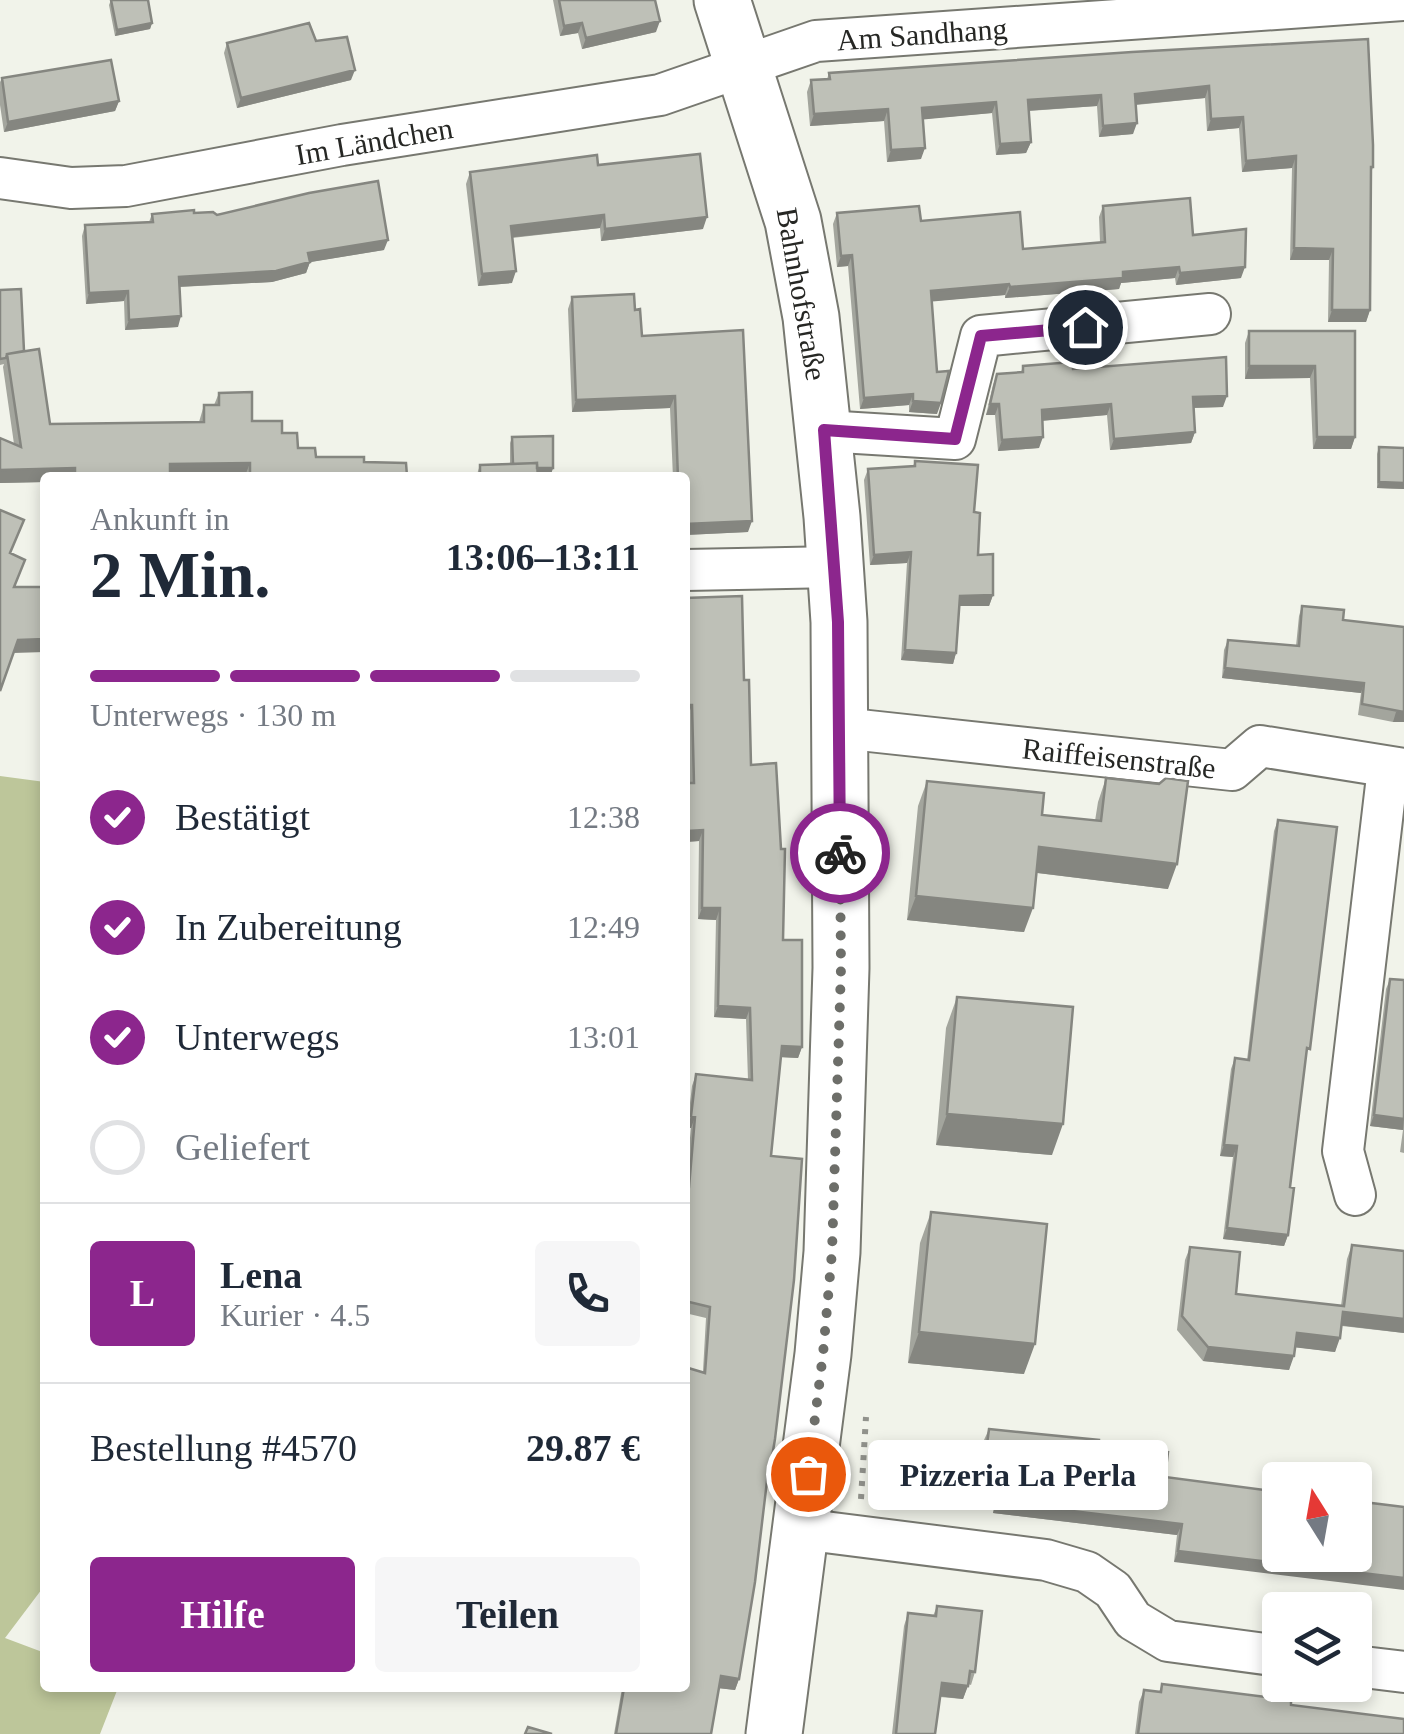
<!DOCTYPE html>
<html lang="de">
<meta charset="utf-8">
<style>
:root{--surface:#fff;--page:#f6f6f7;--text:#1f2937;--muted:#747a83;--line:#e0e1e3;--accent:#8c268d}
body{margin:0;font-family:"Times New Roman",serif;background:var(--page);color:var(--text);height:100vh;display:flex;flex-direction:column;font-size:38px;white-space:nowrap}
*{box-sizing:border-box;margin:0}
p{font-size:32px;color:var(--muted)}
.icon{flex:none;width:55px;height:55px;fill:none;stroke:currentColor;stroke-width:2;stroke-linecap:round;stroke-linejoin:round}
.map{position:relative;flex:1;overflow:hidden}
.details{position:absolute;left:40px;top:472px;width:650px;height:1220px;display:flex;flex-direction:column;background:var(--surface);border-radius:10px;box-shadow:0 5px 15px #0003}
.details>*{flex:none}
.needle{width:65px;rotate:349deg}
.tools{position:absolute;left:1262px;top:1462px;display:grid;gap:20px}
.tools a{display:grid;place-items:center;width:110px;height:110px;border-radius:10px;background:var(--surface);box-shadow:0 5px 15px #0003;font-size:50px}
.pin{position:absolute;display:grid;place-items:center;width:85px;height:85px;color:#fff;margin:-42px;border:5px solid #fff;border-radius:50%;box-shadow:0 2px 10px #0007}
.courier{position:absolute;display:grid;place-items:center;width:100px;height:100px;margin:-50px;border:8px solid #8c268d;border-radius:50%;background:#fff;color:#222;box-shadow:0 2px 12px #0007}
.bubble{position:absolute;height:70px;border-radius:10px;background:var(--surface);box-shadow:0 5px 15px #0003;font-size:32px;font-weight:700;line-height:70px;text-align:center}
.summary em{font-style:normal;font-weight:700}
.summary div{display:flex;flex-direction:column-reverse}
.summary{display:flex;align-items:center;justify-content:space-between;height:170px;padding:0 50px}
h1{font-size:65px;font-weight:700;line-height:75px}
.bar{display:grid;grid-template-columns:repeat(4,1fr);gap:15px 10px;align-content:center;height:120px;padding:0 50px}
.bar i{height:12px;border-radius:8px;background:var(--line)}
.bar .selected{background:var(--accent)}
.bar p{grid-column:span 4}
.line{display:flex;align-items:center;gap:25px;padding:0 50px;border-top:2px solid var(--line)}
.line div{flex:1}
.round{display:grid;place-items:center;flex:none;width:105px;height:105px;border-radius:10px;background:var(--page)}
ol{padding:0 50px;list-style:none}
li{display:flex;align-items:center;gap:30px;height:110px}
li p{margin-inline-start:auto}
li .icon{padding:10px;border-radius:50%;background:var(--accent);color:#fff;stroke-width:4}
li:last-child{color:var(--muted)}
li i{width:55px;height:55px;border:5px solid var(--line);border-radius:50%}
.action{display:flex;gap:20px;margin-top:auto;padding:20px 50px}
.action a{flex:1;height:115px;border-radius:10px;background:var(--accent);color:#fff;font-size:40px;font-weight:700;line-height:115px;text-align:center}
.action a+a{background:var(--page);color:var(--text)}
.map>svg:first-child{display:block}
.forest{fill:#bdc69a}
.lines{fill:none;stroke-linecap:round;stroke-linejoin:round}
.street-casing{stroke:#777870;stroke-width:44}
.secondary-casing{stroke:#777870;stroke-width:59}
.path{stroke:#91928c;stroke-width:6;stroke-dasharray:5 8;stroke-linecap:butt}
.street{stroke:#fff;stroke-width:40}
.secondary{stroke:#fff;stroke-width:55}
.wall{fill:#a3a59d}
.shaded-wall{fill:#858680}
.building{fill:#bec0b7;stroke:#858680;stroke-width:2.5}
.done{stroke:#6d6e69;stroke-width:10;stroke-dasharray:0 18}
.route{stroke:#8c268d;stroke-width:12}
.labels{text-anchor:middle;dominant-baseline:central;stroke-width:8;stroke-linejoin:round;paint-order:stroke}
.street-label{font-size:30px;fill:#262724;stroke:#fff}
</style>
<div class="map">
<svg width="1404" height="1734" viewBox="0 0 1404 1734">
<rect width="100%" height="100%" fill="#f1f3ea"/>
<path class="forest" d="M0 776 45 782V1585L5 1638 45 1653V1688H118L100 1734H0Z"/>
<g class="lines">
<defs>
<path id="street" d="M0 178 71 188 126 186 342 145 660 95 816 41 1404 0
M824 431 955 439 981 336 1210 314
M685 570 835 567
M841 728 1232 770 1260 746 1404 769
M1355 1195 1343 1151 1388 768
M801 1529 1046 1560 1087 1572 1113 1590 1133 1620 1168 1641 1280 1656
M1355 1666 1404 1672"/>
<path id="secondary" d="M722 0 793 221 811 317 832 517 839 622 841 968 832 1252 823 1354 774 1734"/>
</defs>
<use href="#street" class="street-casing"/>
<use href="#secondary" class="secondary-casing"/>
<path class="path" d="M861 1499 866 1417"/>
<use href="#street" class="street"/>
<use href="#secondary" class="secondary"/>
</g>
<path class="wall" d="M111 0 152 23 150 29 115 36 109 5Z
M553 0H655L656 32 582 49 578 33 560 36Z
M1368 39 1373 167 1371 173 1370 310 1366 322H1328L1329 260H1290L1292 168 1242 172 1239 128 1207 131 1205 98 1136 105 1133 134 1099 137 1097 106 1029 111 1031 142 1026 153 996 155 992 113 923 119 921 159 887 162 884 121 810 126 807 92 811 80 827 79 829 73Z
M316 41 351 80 237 108 224 53 227 43Z
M2 78 119 101 115 111 4 132 0 105V82Z
M598 165 703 229 601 241 600 228 512 238V283L478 286 466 184 470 172Z
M1103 206 1193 235 1241 278 1176 285 1175 278 1121 283 1119 289 1005 298V295L932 301 937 414 909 412V405L860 409 848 266 837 267 833 224 837 213 921 221 1023 249 1100 242 1099 217Z
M194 213 217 215 384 250 310 262 306 273 272 282 180 287 178 327 125 330 124 301 86 304 82 236 85 225 149 222 152 214Z
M0 290 24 351 50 424 199 422 204 405H214L219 393 252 421 282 433 298 448 316 457 364 462 407 476 477 474 480 465 510 464V443L512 437 553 468 551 474H538V478H245V476L45 478V482L0 483V438L14 444 3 367 4 364 0 365Z
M572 297 635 310 642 336 748 532 685 535V478H673L670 408 572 412 568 309Z
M1249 331H1355V437L1351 449H1313L1310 378 1245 379V343Z
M1023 366 1073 369 1223 407 1193 408 1195 432 1191 443 1110 450 1107 415 1042 421 1039 448 998 451 995 415H986L993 385 997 374 1021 372Z
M1379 447 1404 448V489L1377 488V454Z
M915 461 974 512 978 555 993 595 989 606H959L956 653 953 664 901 660 907 563 870 565 864 480 868 469 913 466Z
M685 598 744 680 751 765 802 1047 798 1058 781 1057 771 1156 768 1471 739 1679 735 1690 719 1688 711 1734H614L622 1688H685L706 1318 685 1313V1187L691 1128H687L692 1086 696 1074 748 1080 746 1019 714 1017 716 920 698 919 699 841 685 842V786L686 783H690Z
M1302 606 1343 620 1404 722H1393L1358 715 1361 693 1222 678 1224 650 1228 640 1296 646 1299 616Z
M1106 778 1159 784 1168 889 1037 873 1024 932 907 920 918 806 927 781 1042 815 1095 821 1098 802Z
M1278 820 1306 1060 1290 1187 1288 1235 1284 1246 1223 1239 1233 1157 1220 1156 1231 1069 1235 1058 1247 1060 1274 831Z
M1390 979 1404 980V1153L1400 1152 1403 1130 1370 1126 1386 989Z
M957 997 1052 1155 936 1145 946 1028Z
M931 1212 1024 1374 908 1363 920 1243Z
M1352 1245 1404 1333 1342 1326 1335 1352 1295 1347 1289 1370 1203 1361 1177 1330 1185 1260 1190 1247 1236 1294 1341 1306 1347 1259Z
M989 1429 1099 1444 1165 1477 1280 1492 1174 1562 1177 1535 993 1513 997 1481 980 1479 984 1440Z
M937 1606 975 1672 971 1685 968 1684 963 1699 940 1697 935 1734H892L904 1626 908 1613 933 1616Z
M1162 1684 1291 1705 1404 1734H1135L1139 1702 1144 1690 1159 1692Z"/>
<path class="shaded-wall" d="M660 21 656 32 582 49 586 38Z
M152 23 150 29 115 36 117 30Z
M582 23 578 33 560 36 564 26Z
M355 70 351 80 237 108 241 98Z
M1209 86 1205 98 1131 105 1135 94Z
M1101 95 1097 106 1024 111 1028 100Z
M119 101 115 111 4 132 8 122Z
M996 102 992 113 918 120 922 108Z
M888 109 884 121 810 126 814 114Z
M1243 117 1239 128 1207 131 1211 119Z
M1137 123 1133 134 1099 137 1103 126Z
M1031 142 1026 153 996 155 1000 144Z
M925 148 921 159 887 162 891 150Z
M1296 156 1292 168 1242 172 1246 161Z
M604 215 600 228 506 238 511 226Z
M707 217 703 229 601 241 605 229Z
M388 240 384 250 305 263 308 253Z
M1294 248 1333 249 1329 260H1290Z
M852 255 848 266 837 267 841 256Z
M310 262 306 273 272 282 175 287 179 277Z
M1179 267 1175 278 1121 283 1119 289 1005 298 1010 287 1123 272Z
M1245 267 1241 278 1176 285 1180 273Z
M516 271 512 283 478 286 482 274Z
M1009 284 1005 295 927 302 931 291Z
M128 291 124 301 86 304 89 293Z
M1332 310H1370L1366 322H1328Z
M181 316 178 327 125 330 129 320Z
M1249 366H1315L1310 378 1245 379Z
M913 394 909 405 860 409 864 398Z
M675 396 670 408 572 412 576 400Z
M1227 396 1223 407 1189 408 1193 397Z
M913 401 941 403 937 414 909 412Z
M990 404H999L995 415H986Z
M1111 404 1107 415 1038 421 1042 410Z
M1195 432 1191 443 1110 450 1114 439Z
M1043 437 1039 448 998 451 1002 440Z
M1317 437H1355L1351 449H1313Z
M250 463 245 476 165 477 170 464Z
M75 468 72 478H45V482L0 483V470Z
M513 468H553L551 474H510Z
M1379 482 1404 483V489L1377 488Z
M752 521 748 532 685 535V524Z
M911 552 907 563 870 565 874 555Z
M993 595 989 606H956L960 596Z
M45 639V652L13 653 18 640Z
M905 650 956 653 953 664 901 660Z
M1225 668 1364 683 1361 693 1222 678Z
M685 705H692L688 716H685Z
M1396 712H1404V722H1393Z
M703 830 699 841 685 842 687 831Z
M1039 847 1177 864 1168 889 1030 872Z
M916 896 1033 908 1024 932 907 920Z
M702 908H720L716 920 698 919Z
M718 1006 750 1008 746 1019 714 1017Z
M782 1046 802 1047 798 1058 778 1057Z
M947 1114 1063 1124 1052 1155 936 1145Z
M1374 1115 1404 1119 1403 1130 1370 1126Z
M691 1116 695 1117 691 1128H687Z
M1224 1145 1237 1146 1233 1157 1220 1156Z
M1227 1228 1288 1235 1284 1246 1223 1239Z
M1343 1312 1404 1319V1333L1338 1325Z
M919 1332 1035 1344 1024 1374 908 1363Z
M1297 1333 1340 1338 1335 1352 1292 1347Z
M1208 1347 1294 1356 1289 1370 1203 1361Z
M984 1468 1001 1470 997 1481 980 1479Z
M997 1502 1182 1524 1177 1535 993 1513Z
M1178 1551 1404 1578V1590L1174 1562Z
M721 1676 739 1679 735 1690 717 1688Z
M942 1683 968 1686 963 1699 937 1696Z"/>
<path class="building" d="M111 0H148L152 23 117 30Z
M559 0H655L660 21 586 38 582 23 564 26Z
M309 23 316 41 347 37 355 70 241 98 227 43Z
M1368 39 1373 145V167H1371L1370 310H1332L1333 249 1294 248 1296 156 1246 161 1243 117 1211 119 1209 86 1135 94 1137 123 1103 126 1101 95 1028 100 1031 142 1000 144 996 102 922 108 925 148 891 150 888 109 814 114 811 80 830 79 829 73 1132 52Z
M111 60 119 101 8 122 2 78Z
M700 154 707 217 605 229 604 215 511 226 516 271 482 274 470 172 597 155 598 165Z
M378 181 388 240 308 253 310 262 276 271 179 277 181 316 129 320 128 291 89 293 85 225 153 222 152 214 194 210V213L213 212 217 215 309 193Z
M1190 198 1193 235 1246 229 1245 267 1180 273 1179 267 1123 272V278L1010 287 1009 284 931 291 937 372 949 371 941 403 913 401V394L864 398 852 255 841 256 837 213 919 206 921 221 1020 212 1023 249 1105 242 1103 206Z
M21 289 24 351 7 354 6 358 0 359V290Z
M634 294 635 310 640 309 642 336 743 330 752 521 685 524V478H678L675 396 576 400 572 297Z
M1249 331H1355V437H1317L1315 366H1249Z
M39 349 50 424 204 422V405H219V393L252 392V421H282V433H297L298 448H315L316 457H364V462L406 463 407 476 480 474V465L537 463 538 478H250V463L170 464V478H75V468L0 470V438L21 447 7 354Z
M1226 357 1227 396 1193 397 1195 432 1114 439 1111 404 1042 410 1043 437 1002 440 999 404H990L997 374 1023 372V366L1072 362 1073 369Z
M553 436V468H537V463L513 464 512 437Z
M1379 447 1404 448V483L1379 482Z
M915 461 978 465 974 512 980 513 978 555 993 554V595L960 596 956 653 905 650 911 552 874 555 868 469 915 466Z
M0 510 24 520 10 553 25 560 14 587H45V639L18 640 0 691Z
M742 596 744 680H749L751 765 776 763 781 849H785L783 940H802V1047L782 1046 771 1156 802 1159 794 1280 775 1439 771 1463 769 1464 755 1582 739 1679 721 1676 711 1734H616L624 1688H685V1367L705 1373 710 1307 685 1301V1187H689L695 1117 691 1116 696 1074 752 1080 750 1008 718 1006 720 908H702L703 830 687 831 686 783H694L692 705H685V598Z
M1302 606 1344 610 1343 620 1404 627V712L1362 704 1364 683 1225 668 1228 640 1299 646Z
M1106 778 1159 784 1166 778 1188 781 1177 864 1039 847 1033 908 916 896 927 781 1044 793 1042 815 1101 821Z
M1278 820 1337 827 1310 1049 1307 1048 1290 1187 1294 1188 1288 1235 1227 1228 1237 1146 1224 1145 1235 1058 1249 1060Z
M1390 979 1404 980V1119L1374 1115Z
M957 997 1073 1007 1063 1124 947 1114Z
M931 1212 1047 1224 1035 1344 919 1332Z
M1352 1245 1404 1251V1319L1343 1312 1340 1338 1297 1333 1294 1356 1208 1347 1182 1316 1190 1247 1240 1252 1236 1294 1344 1306Z
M989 1429 1099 1440V1444L1168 1452 1165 1477 1280 1492V1555H1355V1501L1404 1507V1578L1178 1551 1182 1524 997 1502 1001 1470 984 1468Z
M937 1606 982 1611 975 1672 970 1671 968 1686 942 1683 935 1734H896L908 1613 936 1616Z
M1162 1684 1291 1700V1705L1404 1719V1734H1138L1144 1690 1161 1692Z
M528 1727 552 1734H525Z"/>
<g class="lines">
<path class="done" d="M808 1474 823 1354 832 1252 841 968 840 853"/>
<path class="route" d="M840 853 838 622 824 430 955 439 981 336 1085 327"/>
</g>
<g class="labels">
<g class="street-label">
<text transform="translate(922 34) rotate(-4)">Am Sandhang</text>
<text transform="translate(374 141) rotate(-10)">Im Ländchen</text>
<text transform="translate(802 294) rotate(80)">Bahnhofstraße</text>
<text transform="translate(1119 758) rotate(6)">Raiffeisenstraße</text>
</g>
</g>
</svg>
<div class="tools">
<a><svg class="needle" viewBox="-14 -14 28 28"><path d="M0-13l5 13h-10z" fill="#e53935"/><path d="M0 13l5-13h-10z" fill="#747a83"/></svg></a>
<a><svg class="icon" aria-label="layers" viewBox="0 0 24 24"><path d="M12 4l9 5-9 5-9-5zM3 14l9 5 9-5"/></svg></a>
</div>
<div class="pin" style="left:808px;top:1474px;background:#ea580c"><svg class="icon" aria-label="bag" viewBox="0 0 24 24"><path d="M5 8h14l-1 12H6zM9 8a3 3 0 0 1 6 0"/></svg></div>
<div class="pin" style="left:1085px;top:327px;background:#1f2937"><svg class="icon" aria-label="home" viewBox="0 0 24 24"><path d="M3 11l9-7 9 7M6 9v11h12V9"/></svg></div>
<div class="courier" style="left:840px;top:853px"><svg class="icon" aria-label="bike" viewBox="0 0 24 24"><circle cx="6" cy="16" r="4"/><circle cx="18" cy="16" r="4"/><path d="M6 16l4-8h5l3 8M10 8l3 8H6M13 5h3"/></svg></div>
<div class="bubble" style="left:868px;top:1440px;width:300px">Pizzeria La Perla</div>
<section class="details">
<div class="summary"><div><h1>2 Min.</h1><p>Ankunft in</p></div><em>13:06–13:11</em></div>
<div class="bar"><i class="selected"></i><i class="selected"></i><i class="selected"></i><i></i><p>Unterwegs · 130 m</p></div>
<ol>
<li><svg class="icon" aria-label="check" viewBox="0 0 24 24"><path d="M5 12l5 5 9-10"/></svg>Bestätigt<p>12:38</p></li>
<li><svg class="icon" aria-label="check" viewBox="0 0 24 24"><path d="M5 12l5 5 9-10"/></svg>In Zubereitung<p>12:49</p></li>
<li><svg class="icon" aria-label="check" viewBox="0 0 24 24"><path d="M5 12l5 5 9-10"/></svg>Unterwegs<p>13:01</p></li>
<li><i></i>Geliefert</li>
</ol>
<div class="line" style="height:180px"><b class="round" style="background:var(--accent);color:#fff">L</b><div><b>Lena</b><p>Kurier · 4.5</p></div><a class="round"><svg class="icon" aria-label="phone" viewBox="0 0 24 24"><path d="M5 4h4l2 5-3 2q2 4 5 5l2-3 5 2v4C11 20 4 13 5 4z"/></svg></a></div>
<div class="line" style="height:130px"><div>Bestellung #4570</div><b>29.87 €</b></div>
<div class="action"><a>Hilfe</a><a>Teilen</a></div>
</section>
</div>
